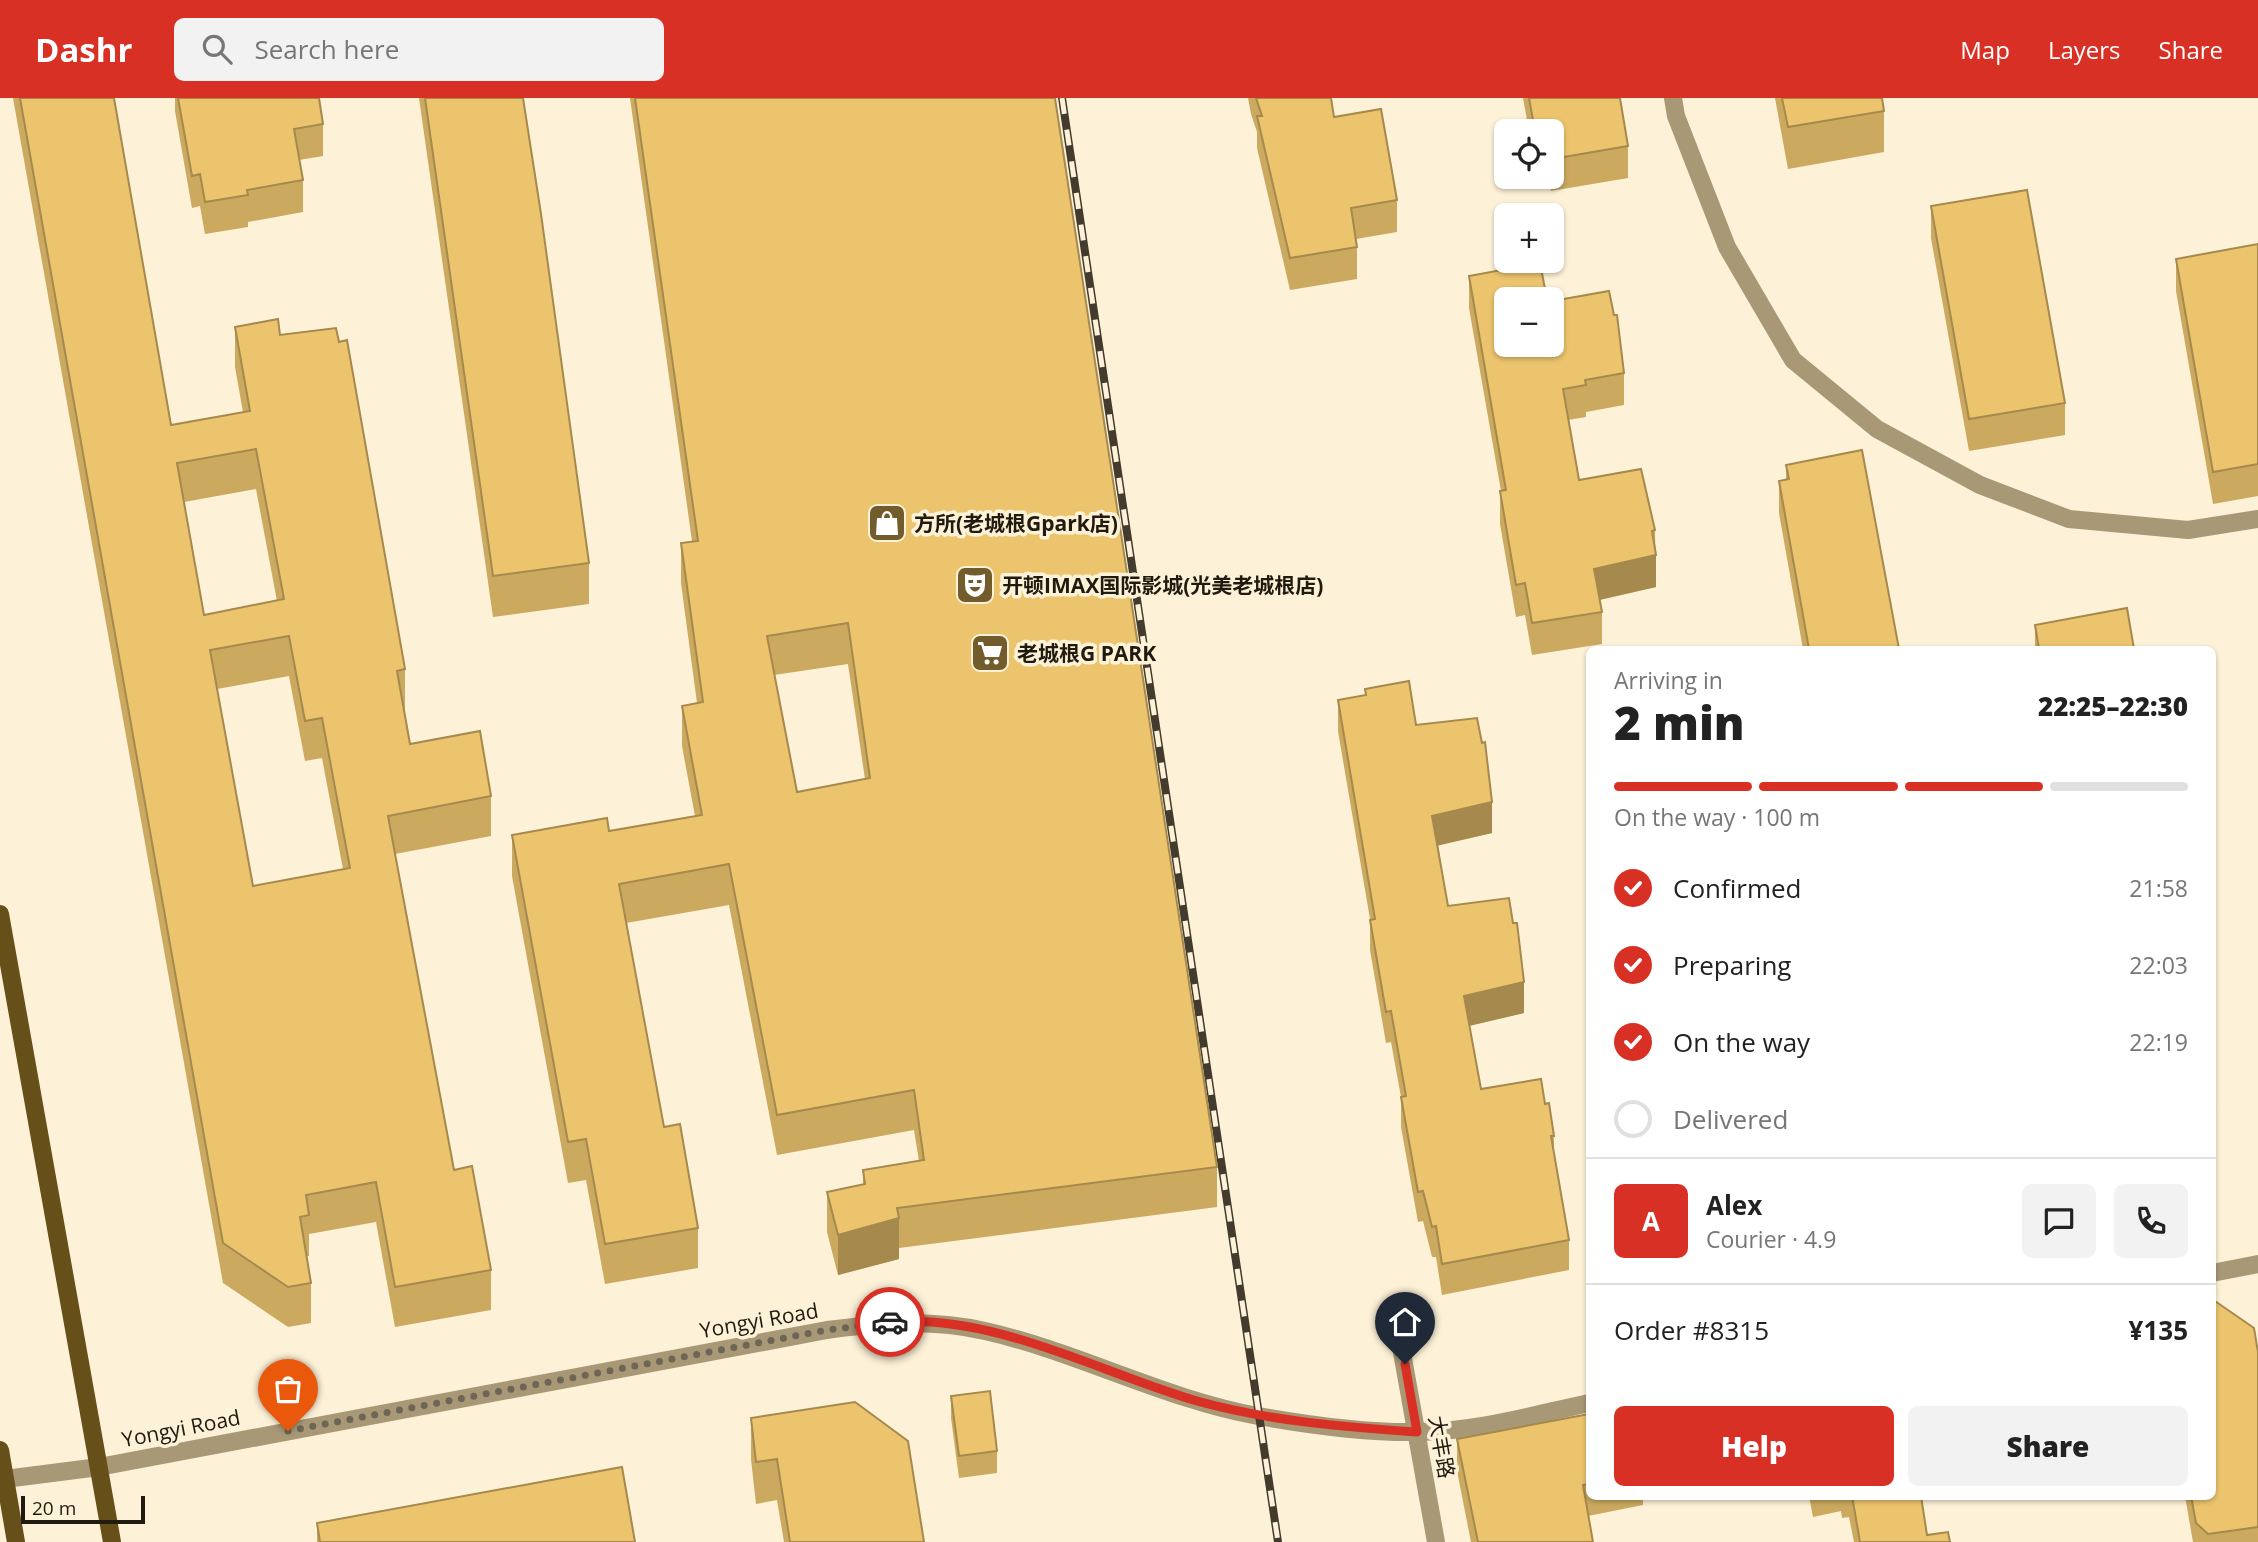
<!DOCTYPE html>
<meta charset="utf-8">
<style>
:root{--surface:#fff;--page:#f2f2f2;--text:#222;--muted:#767676;--line:#e0e0e0;--accent:#d93025}
body{margin:0;font-family:"Open Sans","Noto Sans SC",sans-serif;background:var(--page);color:var(--text);height:100vh;display:flex;flex-direction:column;font-size:26px;white-space:nowrap}
*{box-sizing:border-box;margin:0}
p{font-size:23px;color:var(--muted)}
.icon{flex:none;width:38px;height:38px;fill:none;stroke:currentColor;stroke-width:2;stroke-linecap:round;stroke-linejoin:round}
.map{position:relative;flex:1;overflow:hidden}
.side{position:absolute;left:1586px;top:548px;width:630px;height:854px;display:flex;flex-direction:column;background:var(--surface);border-radius:10px;box-shadow:0 2px 5px #0004}
.side>*{flex:none}
.fabs{position:absolute;left:1494px;top:21px;display:grid;gap:14px}
.fabs a{display:grid;place-items:center;width:70px;height:70px;border-radius:10px;background:var(--surface);box-shadow:0 2px 5px #0004;font-size:35px}
.scale{position:absolute;left:21px;bottom:18px;width:124px;box-sizing:border-box;padding-left:7px;border:4px solid #201a0f;border-top:0;font-size:19px;line-height:24px;white-space:nowrap;color:#201a0f;-webkit-text-stroke:5px #fdf1d7;paint-order:stroke}
.pin{position:absolute;display:grid;place-items:center;width:60px;height:60px;color:#fff;margin:-72px -30px;border-radius:50% 50% 50% 0;rotate:-45deg;box-shadow:0 0 7px #0007}
.pin .icon{rotate:45deg}
.courier{position:absolute;display:grid;place-items:center;width:70px;height:70px;margin:-35px;border:5px solid #d93025;border-radius:50%;background:#fff;color:#222;box-shadow:0 2px 9px #0007}
.headline em{font-style:normal;font-weight:800}
.headline div{display:flex;flex-direction:column-reverse}
.headline{display:flex;align-items:center;justify-content:space-between;height:119px;padding:0 28px}
h1{font-size:46px;font-weight:800;line-height:52px}
.bar{display:grid;grid-template-columns:repeat(4,1fr);gap:10px 7px;align-content:center;height:84px;padding:0 28px}
.bar i{height:9px;border-radius:5px;background:var(--line)}
.bar .active{background:var(--accent)}
.bar p{grid-column:span 4}
.line{display:flex;align-items:center;gap:18px;padding:0 28px;border-top:2px solid var(--line)}
.line div{flex:1}
.round{display:grid;place-items:center;flex:none;width:74px;height:74px;border-radius:10px;background:var(--page)}
ol{padding:0 28px;list-style:none}
li{display:flex;align-items:center;gap:21px;height:77px}
li p{margin-inline-start:auto}
li .icon{padding:7px;border-radius:50%;background:var(--accent);color:#fff;stroke-width:4}
li:last-child{color:var(--muted)}
li i{width:38px;height:38px;border:4px solid var(--line);border-radius:50%}
.primary-button{display:flex;gap:14px;margin-top:auto;padding:14px 28px}
.primary-button a{flex:1;height:80px;border-radius:10px;background:var(--accent);color:#fff;font-size:28px;font-weight:800;line-height:80px;text-align:center}
.primary-button a+a{background:var(--page);color:var(--text)}
header{display:flex;align-items:center;gap:42px;box-sizing:border-box;height:98px;padding:0 35px;background:var(--accent);color:#fff}
header strong{font-size:33px}
nav{display:flex;gap:38px;margin-inline-start:auto;font-size:24px}
.search{width:490px;height:63px;background:var(--page);display:flex;align-items:center;gap:18px;box-sizing:border-box;padding:0 24px;border-radius:10px;color:var(--muted);font-size:26px}
.map>svg:first-child{display:block}
.lines{fill:none;stroke-linecap:round;stroke-linejoin:round}
.minor{stroke:#a99876;stroke-width:18}
.major{stroke:#674f19;stroke-width:18}
.rail-casing{stroke:#423b2e;stroke-width:8}
.rail{stroke:#fdf1d7;stroke-width:5;stroke-dasharray:16;stroke-linecap:butt}
.wall{fill:#cba95f;fill-rule:evenodd}
.shaded-wall{fill:#a5894d}
.building{fill:#ecc46e;stroke:#a5894d;stroke-width:2;fill-rule:evenodd}
.done{stroke:#6d6555;stroke-width:7;stroke-dasharray:0 12.6}
.route{stroke:#d93025;stroke-width:9}
.labels{text-anchor:middle;dominant-baseline:central;stroke-width:7;stroke-linejoin:round;paint-order:stroke}
.poi-label{font-size:21px;font-weight:bold;fill:#201a0f;stroke:#fdf1d7;text-anchor:start}
.street-label{font-size:21px;fill:#201a0f;stroke:#fdf1d7}
</style>
<header>
<strong>Dashr</strong>
<div class="search"><svg class="icon" aria-label="search" viewBox="0 0 24 24"><circle cx="10" cy="10" r="6"/><path d="M15 15l6 6"/></svg>Search here</div>
<nav><a>Map</a><a>Layers</a><a>Share</a></nav>
</header>
<div class="map">
<svg width="2258" height="1444" viewBox="0 0 2258 1444">
<rect width="100%" height="100%" fill="#fdf1d7"/>
<g class="lines">
<path class="minor" d="M1673 0 1676 18 1727 149 1793 262 1877 331 1980 387 2069 421 2188 432 2258 421
M2212 1175 2258 1166
M1396 1221 1436 1444
M0 1375 5 1381 99 1369 827 1232C880 1225 932 1221 985 1233 1078 1254 1164 1301 1258 1318 1309 1327 1365 1335 1417 1334 1474 1334 1533 1317 1589 1305"/>
<path class="major" d="M0 816 112 1444
M0 1352 16 1444"/>
<defs>
<path id="rail" d="M1062 0 1278 1444"/>
</defs>
<use href="#rail" class="rail-casing"/>
<use href="#rail" class="rail"/>
</g>
<path class="wall" d="M13 0H114L171 327 243 314 235 269V229L280 237 405 571V612H404L410 646 491 698V738L395 756 454 1072 491 1172V1212L395 1229 376 1124 309 1136V1158H307L311 1185V1225L288 1229 223 1185ZM256 391 277 503 204 517 184 404ZM289 578 305 663 322 660 343 771 253 788 217 591Z
M175 0H319L323 26V58L299 62 303 82V114L248 124V129L205 136 200 108 192 110 175 13Z
M419 0H523L589 465V506L493 519Z
M630 0H1055L1217 1069V1109L899 1150V1161L838 1177 827 1134V1094L863 1086V1072L919 1063 914 1032 777 1057 729 807 626 825 664 1029 698 1130V1170L605 1186 586 1082 568 1085 512 778V737L609 733 695 718 682 648V608L697 605 681 485V445L692 443ZM848 566 865 681 797 694 774 577Z
M1248 0H1331L1334 19 1397 102V134L1356 141 1357 149V181L1290 192 1257 50V34L1251 16Z
M1523 0H1620L1628 48V80L1551 93 1548 80 1538 82 1537 79H1552V33H1529Z
M1775 0H1882L1884 13V54L1788 71Z
M1931 108 2065 305V337L1969 353 1931 140Z
M2258 146V398L2213 406 2176 193V161Z
M1469 178 1624 275V307L1586 314V319L1568 322 1579 382 1655 432 1656 489 1600 502 1602 514V546L1532 557 1525 517 1516 519 1500 426V393H1501L1469 210Z
M1786 367 1899 551H1803L1779 415V383L1786 382Z
M2035 527 2134 551H2035Z
M1365 591 1416 627 1492 735 1438 747 1448 808 1524 915 1469 928 1481 991 1545 1006 1554 1038V1057L1569 1142V1172L1442 1197 1436 1159H1432L1423 1123 1418 1124 1401 1029V999L1391 944 1386 945 1370 852V821L1338 633V602L1365 598Z
M2212 991 2215 1011V1048L2212 1049Z
M2258 1254V1444H2193L2185 1398H2212Z
M951 1298 997 1353V1375L959 1380 951 1320Z
M1589 1316V1398H1643V1407L1588 1418 1593 1444H1471L1457 1373V1341Z
M751 1320 924 1444H784L777 1402 756 1406 751 1361Z
M1809 1398H1924L1921 1399 1927 1437 1950 1444H1854L1849 1419 1842 1420 1841 1413 1813 1419Z
M317 1425 635 1444H317Z"/>
<path class="shaded-wall" d="M1656 457V489L1594 503V471Z
M1492 704V735L1432 749V718Z
M1524 884V915L1464 929V898Z
M899 1120V1161L838 1177V1137Z"/>
<path class="building" d="M20 0H114L171 327 250 313 235 229 278 221 280 237 336 230 339 244 347 242 405 571 397 573 410 646 480 633 491 698 388 718 454 1072 472 1068 491 1172 395 1189 376 1084 306 1097 309 1117 300 1119 311 1185 288 1189 223 1145ZM256 351 284 501 204 517 177 365ZM289 538 305 623 322 620 350 770 253 788 210 552Z
M178 0H319L323 26 294 31 303 82 247 92 248 97 205 104 200 76 192 78Z
M425 0H523L541 116 589 465 493 478Z
M635 0H1055L1217 1069 897 1110 899 1120 838 1137 827 1094 865 1086 863 1072 924 1062 914 992 777 1017 729 766 619 786 664 1029 680 1026 698 1130 605 1146 586 1041 568 1044 512 737 607 720 609 733 702 717 682 608 703 604 681 445 698 443ZM848 525 870 680 797 694 767 538Z
M1256 0H1331L1334 19 1381 11 1397 102 1351 110 1357 149 1290 160 1257 18H1262Z
M1529 0H1620L1628 48 1552 61V33H1535Z
M1782 0H1882L1884 13 1788 29Z
M2027 92 2065 305 1969 321 1931 108Z
M2258 146V366L2213 374 2176 161Z
M1540 165 1547 201H1507V247H1552V203L1609 193 1614 217H1617L1624 275 1585 282 1586 287 1563 291 1579 382 1641 371 1655 432 1652 433 1656 457 1594 471 1602 514 1532 525 1525 485 1516 487 1500 393 1506 392 1469 178Z
M1862 352 1899 551H1809L1779 383 1789 381 1786 367Z
M2127 510 2134 551H2039L2035 527Z
M1409 583 1416 627 1477 620 1482 645 1485 644 1492 704 1432 718 1448 808 1509 800 1513 825H1517L1524 884 1464 898 1481 991 1541 981 1545 1006 1549 1005 1554 1038H1551L1569 1142 1442 1166 1436 1128 1432 1129 1423 1093 1418 1094 1401 999 1406 998 1391 913 1386 914 1370 822 1375 821 1338 602 1366 597 1365 591Z
M2212 991 2215 1011H2212Z
M2212 1201 2254 1230 2258 1254V1429L2208 1436 2196 1425 2191 1398H2212Z
M990 1293 997 1353 959 1358 951 1298Z
M855 1304 908 1343 924 1444H790L777 1361 756 1364 751 1320Z
M1589 1316V1386L1583 1387 1593 1444H1478L1457 1341Z
M622 1369 635 1444H320L317 1425Z
M1852 1398H1921L1927 1437 1948 1434 1950 1444H1860Z"/>
<g class="lines">
<path class="done" d="M288 1333 827 1232 890 1224"/>
<path class="route" d="M890 1224C997 1216 1098 1274 1197 1303 1269 1323 1343 1329 1417 1334L1405 1266"/>
</g>
<defs>
<symbol id="shop-square" viewBox="-11 -11 22 22"><rect x="-9" y="-9" width="18" height="18" rx="4" fill="#725c2c" stroke="#fdf1d7"/><path d="M-5-2.5h2.3a2.7 3.5 0 0 1 5.4 0H5L5.5 6h-11ZM-1.5-2.5h3a1.5 2.3 0 0 0-3 0Z" fill="#fff"/></symbol>
<symbol id="theatre-square" viewBox="-11 -11 22 22"><rect x="-9" y="-9" width="18" height="18" rx="4" fill="#725c2c" stroke="#fdf1d7"/><path d="M-5-5.5Q0-4 5-5.5V0Q5 5 0 6Q-5 5-5 0ZM-3.3-2.5H-1v1.5H-3.3ZM1-2.5H3.3v1.5H1ZM-2.8 1Q0 5.5 2.8 1Z" fill="#fff"/></symbol>
<symbol id="supermarket-square" viewBox="-11 -11 22 22"><rect x="-9" y="-9" width="18" height="18" rx="4" fill="#725c2c" stroke="#fdf1d7"/><path d="M-6-5.5h2.5l.6 2H6L4.5 2H-2.5L-4.4-4H-6ZM-1.5 3.2a1.3 1.3 0 1 0 .1 0ZM3 3.2a1.3 1.3 0 1 0 .1 0Z" fill="#fff"/></symbol>
</defs>
<g fill-rule="evenodd">
<use href="#shop-square" x="865" y="403" width="44" height="44"/>
<use href="#theatre-square" x="953" y="465" width="44" height="44"/>
<use href="#supermarket-square" x="968" y="533" width="44" height="44"/>
</g>
<g class="labels">
<g class="poi-label">
<text x="914" y="425">方所(老城根Gpark店)</text>
<text x="1002" y="487">开顿IMAX国际影城(光美老城根店)</text>
<text x="1017" y="555">老城根G PARK</text>
</g>
<g class="street-label">
<text transform="translate(759 1222) rotate(-10)">Yongyi Road</text>
<text transform="translate(181 1330) rotate(-11)">Yongyi Road</text>
<text transform="translate(1442 1349) rotate(80)">大丰路</text>
</g>
</g>
</svg>
<div class="fabs">
<a><svg class="icon" aria-label="locate" viewBox="0 0 24 24"><circle cx="12" cy="12" r="6"/><path d="M12 2v4M12 18v4M2 12h4M18 12h4"/></svg></a>
<a>+</a>
<a>−</a>
</div>
<div class="scale">20 m</div>
<div class="pin" style="left:288px;top:1333px;background:#ea580c"><svg class="icon" aria-label="bag" viewBox="0 0 24 24"><path d="M5 8h14l-1 12H6zM9 8a3 3 0 0 1 6 0"/></svg></div>
<div class="pin" style="left:1405px;top:1266px;background:#1f2937"><svg class="icon" aria-label="home" viewBox="0 0 24 24"><path d="M3 11l9-7 9 7M6 9v11h12V9"/></svg></div>
<div class="courier" style="left:890px;top:1224px"><svg class="icon" aria-label="car" viewBox="0 0 24 24"><path d="M5 17H2v-5l4-1 3-4h7l3 4 3 1v5h-3M9 17h6M6 11h13"/><circle cx="7" cy="17" r="2"/><circle cx="17" cy="17" r="2"/></svg></div>
<section class="side">
<div class="headline"><div><h1>2 min</h1><p>Arriving in</p></div><em>22:25–22:30</em></div>
<div class="bar"><i class="active"></i><i class="active"></i><i class="active"></i><i></i><p>On the way · 100 m</p></div>
<ol>
<li><svg class="icon" aria-label="check" viewBox="0 0 24 24"><path d="M5 12l5 5 9-10"/></svg>Confirmed<p>21:58</p></li>
<li><svg class="icon" aria-label="check" viewBox="0 0 24 24"><path d="M5 12l5 5 9-10"/></svg>Preparing<p>22:03</p></li>
<li><svg class="icon" aria-label="check" viewBox="0 0 24 24"><path d="M5 12l5 5 9-10"/></svg>On the way<p>22:19</p></li>
<li><i></i>Delivered</li>
</ol>
<div class="line" style="height:126px"><b class="round" style="background:var(--accent);color:#fff">A</b><div><b>Alex</b><p>Courier · 4.9</p></div><a class="round"><svg class="icon" aria-label="chat" viewBox="0 0 24 24"><path d="M4 5h16v11H9l-5 4z"/></svg></a><a class="round"><svg class="icon" aria-label="phone" viewBox="0 0 24 24"><path d="M5 4h4l2 5-3 2q2 4 5 5l2-3 5 2v4C11 20 4 13 5 4z"/></svg></a></div>
<div class="line" style="height:91px"><div>Order #8315</div><b>¥135</b></div>
<div class="primary-button"><a>Help</a><a>Share</a></div>
</section>
</div>
